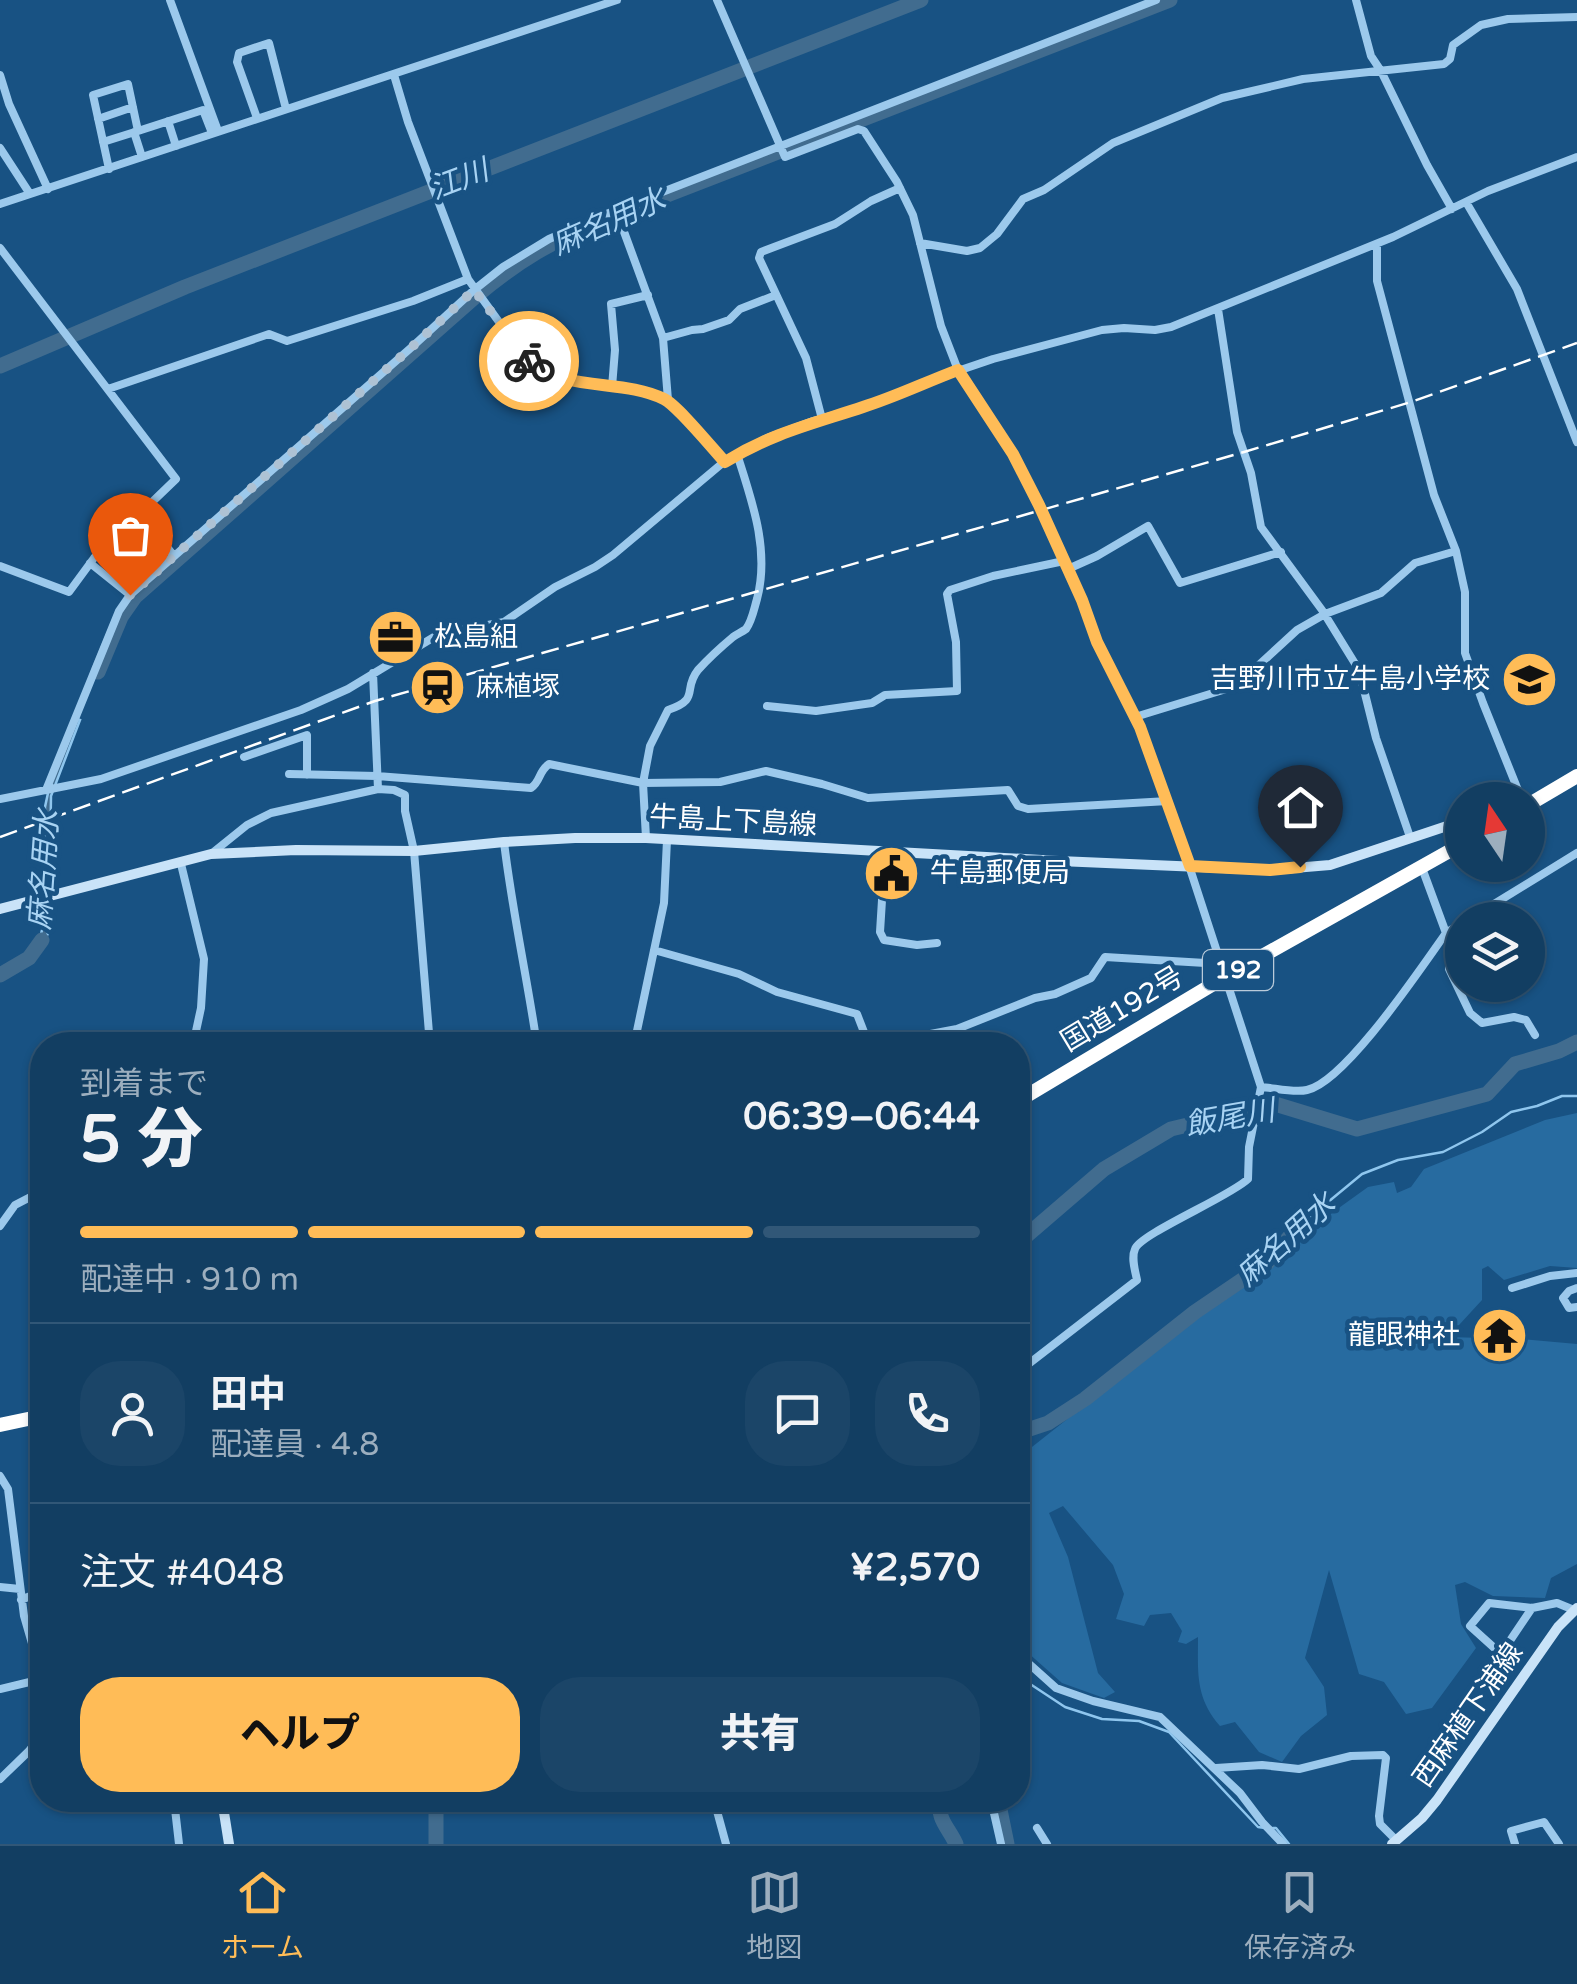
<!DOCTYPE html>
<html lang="ja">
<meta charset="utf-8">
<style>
:root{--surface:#123e62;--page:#1b4568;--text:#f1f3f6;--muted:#9caebe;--line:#315777;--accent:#ffbc57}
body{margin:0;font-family:"Varela Round","Noto Sans JP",sans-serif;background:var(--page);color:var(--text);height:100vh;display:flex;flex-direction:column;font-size:38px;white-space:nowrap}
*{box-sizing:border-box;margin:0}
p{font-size:32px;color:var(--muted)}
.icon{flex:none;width:55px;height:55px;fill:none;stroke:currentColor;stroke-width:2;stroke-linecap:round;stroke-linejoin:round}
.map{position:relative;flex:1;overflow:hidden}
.panel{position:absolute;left:30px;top:1032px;width:1000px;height:780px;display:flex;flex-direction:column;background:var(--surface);border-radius:40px;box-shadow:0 2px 8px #0004,0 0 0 2px var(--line)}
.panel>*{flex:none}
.needle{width:65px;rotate:347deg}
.controls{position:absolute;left:1445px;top:782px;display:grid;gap:20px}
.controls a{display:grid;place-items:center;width:100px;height:100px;border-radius:50%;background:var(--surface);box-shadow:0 2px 8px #0004,0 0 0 2px var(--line);font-size:50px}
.pin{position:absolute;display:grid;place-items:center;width:85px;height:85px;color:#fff;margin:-102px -42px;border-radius:50% 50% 50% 0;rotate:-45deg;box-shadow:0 0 10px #0007}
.pin .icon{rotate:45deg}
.courier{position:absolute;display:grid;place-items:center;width:100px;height:100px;margin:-50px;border:8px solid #ffbc57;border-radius:50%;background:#fff;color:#222;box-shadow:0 2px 12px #0007}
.overview em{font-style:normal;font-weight:800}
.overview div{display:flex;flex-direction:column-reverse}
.overview{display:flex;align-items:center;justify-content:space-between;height:170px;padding:0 50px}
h1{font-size:65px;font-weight:800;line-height:75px}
.bar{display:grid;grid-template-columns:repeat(4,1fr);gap:15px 10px;align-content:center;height:120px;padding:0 50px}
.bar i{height:12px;border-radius:8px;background:var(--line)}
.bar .active{background:var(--accent)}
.bar p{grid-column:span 4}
.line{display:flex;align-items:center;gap:25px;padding:0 50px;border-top:2px solid var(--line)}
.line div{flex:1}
.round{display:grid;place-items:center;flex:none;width:105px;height:105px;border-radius:40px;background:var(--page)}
.button{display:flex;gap:20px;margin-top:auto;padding:20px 50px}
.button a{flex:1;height:115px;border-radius:40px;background:var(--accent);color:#111;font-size:40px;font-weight:800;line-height:115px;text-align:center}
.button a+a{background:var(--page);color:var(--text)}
.dock{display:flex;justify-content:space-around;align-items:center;height:140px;border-top:2px solid var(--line);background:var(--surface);font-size:28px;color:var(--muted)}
.dock a{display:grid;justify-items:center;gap:5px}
.dock .active{color:var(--accent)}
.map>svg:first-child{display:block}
.green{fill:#276ba0}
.water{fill:#416c8f;stroke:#8fc6ee;stroke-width:2.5}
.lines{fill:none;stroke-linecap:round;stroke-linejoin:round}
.stream{stroke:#8fc6ee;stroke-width:2.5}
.river{stroke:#416c8f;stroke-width:15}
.street{stroke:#9cc9ec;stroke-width:8}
.secondary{stroke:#c9e3f8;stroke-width:10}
.highway{stroke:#fff;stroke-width:14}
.rail{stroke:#fff;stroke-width:2.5;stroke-dasharray:18 8;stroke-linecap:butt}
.done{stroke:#aec2d4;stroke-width:10;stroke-dasharray:0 18}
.route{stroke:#ffbc57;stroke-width:12}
.labels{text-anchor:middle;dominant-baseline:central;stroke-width:9;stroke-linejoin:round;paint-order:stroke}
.shield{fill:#185283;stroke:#bacbda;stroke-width:2.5}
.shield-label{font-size:25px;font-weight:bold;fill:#fff}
.poi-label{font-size:28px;fill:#fff;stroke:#185283;text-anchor:start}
.street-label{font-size:28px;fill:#fff;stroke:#185283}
.water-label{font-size:30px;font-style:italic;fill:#a8d3f3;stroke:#185283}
</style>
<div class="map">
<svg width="1577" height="1844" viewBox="0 0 1577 1844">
<rect width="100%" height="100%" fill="#185283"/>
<path class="green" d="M1577 1113V1268L1550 1266 1504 1280 1488 1266 1482 1269V1300L1448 1337 1483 1338 1505 1349 1516 1350 1521 1339 1577 1344V1564L1551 1578 1545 1598 1493 1596 1465 1582 1455 1585 1461 1624 1476 1648 1432 1708 1406 1714 1384 1682 1359 1674 1329 1570 1305 1658 1324 1687 1327 1715 1301 1736 1282 1762 1259 1752 1235 1722 1220 1726C1195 1697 1198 1673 1198 1637L1186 1644 1178 1642 1182 1631 1171 1613 1150 1615 1144 1626 1116 1619 1124 1594 1113 1565 1063 1506 1049 1513 1068 1557 1098 1673 1115 1692 1104 1698 1062 1683 1018 1644V1458L1189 1323 1275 1264 1304 1233 1368 1187 1394 1182 1397 1193 1411 1187 1424 1169 1545 1120Z"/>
<path class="water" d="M77 719 80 720 51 796 49 930 44 944 38 953 29 954 40 938 44 922 45 807 50 784Z"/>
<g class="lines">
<path class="stream" d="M1299 1226 1362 1174 1398 1160 1443 1152 1482 1132 1511 1112 1537 1106 1562 1096H1577
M1018 1676 1065 1707 1102 1719 1139 1721 1169 1732 1258 1827 1265 1828
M1273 1828H1276L1289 1844"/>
<path class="river" d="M0 366 185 287 921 0
M98 672 121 617 135 597 475 297C519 260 552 241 605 219L1170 0
M0 975 29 958 42 940
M1018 1243 1104 1169 1171 1129 1275 1104 1357 1129 1487 1094 1515 1064 1559 1051 1577 1042
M1018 1433 1048 1423 1085 1399 1195 1312 1267 1263 1299 1226
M941 1800C936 1819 949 1828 956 1844
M998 1800 1007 1844
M436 1844V1800"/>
<path class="street" d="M170 0 218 131
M717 0 785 157 858 129 864 131 897 182 913 215 941 326 958 370 1013 454 1039 505 1082 600 1097 642 1140 727 1168 801 1261 1087 1249 1147 1248 1179C1231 1196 1140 1234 1135 1249 1131 1258 1135 1270 1137 1280L1018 1372
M1356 0 1371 56 1381 71 1427 165 1452 209
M0 75 9 104 48 189
M394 75 408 122 468 279 525 358 542 372 566 380 639 391 668 400 725 461
M257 118 237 62 239 53 269 43 286 109
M98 119 133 107
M168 121 176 146
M134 132 142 157
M103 142 138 131
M0 148 30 194
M109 169 93 95 128 84 138 131 203 110 212 133
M1466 202 1517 289 1577 442
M0 204 617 0
M616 210 663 338 668 400
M920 243 967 251 980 248 997 234 1023 199 1044 190 1113 143 1222 98 1303 79 1444 64 1450 59 1453 45 1481 25 1508 19 1577 17
M1377 244V281L1434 495 1456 551 1465 592V653L1483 703 1522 800
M0 248 176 479 94 558 69 592 0 566
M1218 309 1237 432 1251 473 1261 527 1322 610 1359 670 1376 738 1410 837
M663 338 692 330 703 329 729 320 740 309 776 295
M612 387 615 350 611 304 648 295
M108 389 269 334 287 341 413 301 468 279
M822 419 806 358 759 258 761 252 835 224 871 201 900 188
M141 514 174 556
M90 563 130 595
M1068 569 1097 556 1148 526 1180 583 1281 552
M373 673 378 789
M767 706 816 711 872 703 885 695 957 691 956 642 947 594 950 590 993 576 1064 561
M1135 717 1236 686 1297 630 1325 614 1381 593 1415 563 1456 551
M244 757 307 735V775
M289 774 377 776 531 788C541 781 538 772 549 764L643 783 720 782 766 771 822 784 868 798 1008 790 1018 806 1028 809 1168 801
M46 790 119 611 130 595 413 346 474 290 503 267 549 239 616 210 1156 0
M0 799 101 779 301 710 348 689 439 634 504 622 555 587 595 567 613 555 725 461 767 438 813 421 868 405 931 380 993 359 1102 330 1124 328 1155 330 1171 327 1393 237 1488 191 1577 157
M646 838 643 783 650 746 668 710C701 699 682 690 698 670 708 659 721 647 733 637 737 634 742 632 746 629 752 621 754 609 757 599 770 550 752 501 737 454
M504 842C512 910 527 977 537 1045
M885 852 880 932 884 940 917 945 937 943
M211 854 247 825 271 813 378 789 394 790 405 795V811L414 851 430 1045
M181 864 204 959 201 1008 193 1045
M1422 868 1446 933 1449 947V969L1470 1013 1482 1023 1514 1017 1526 1020 1535 1035
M1468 920 1577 853
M654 950 739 974 777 992 857 1014 869 1045
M634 1045 664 903 667 840
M872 1045 957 1029 1035 998 1055 994 1091 978 1105 957 1222 964
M1261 1087C1275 1088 1294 1093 1307 1090 1345 1082 1421 968 1446 933L1462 923
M0 1226 15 1205 42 1191
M1512 1288 1550 1276 1577 1273
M1577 1288 1569 1291 1563 1298 1569 1308 1577 1307
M0 1476 8 1489 24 1616 42 1678
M0 1587 20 1589
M21 1600 42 1591
M1532 1608 1501 1654 1470 1626 1489 1603 1532 1608 1557 1603 1574 1610
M1018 1654 1056 1688 1093 1701 1160 1717 1240 1793 1262 1822 1283 1844
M1490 1675 1501 1654
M0 1689 42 1679
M1216 1768 1262 1765 1299 1769 1351 1756 1383 1755 1386 1758 1379 1816 1380 1824 1396 1840
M0 1779 29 1751 42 1734
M174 1800 179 1844
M714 1800 726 1844
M991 1800 1001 1844
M1037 1828 1047 1844
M1515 1844 1511 1831 1544 1822 1559 1844"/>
<path class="secondary" d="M0 909 211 854 296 850 414 851 504 842 575 838H646L1059 861 1270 870 1330 865 1462 821
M222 1800 229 1844
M1392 1844 1422 1818 1437 1800 1558 1627 1577 1608"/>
<path class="highway" d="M1528 805 1577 776
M1018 1101 1225 977 1462 844
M0 1425 42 1416"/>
<path class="rail" d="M0 837 375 701 1244 452 1411 402 1577 343"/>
</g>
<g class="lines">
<path class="done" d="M130 595 413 346 474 290 529 361"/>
<path class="route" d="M529 361C568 393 621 378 664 399 678 406 712 448 725 462 772 433 812 424 863 407 895 397 926 382 958 370L1013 454 1039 505 1082 600 1097 642 1140 727 1190 866 1270 870 1300 867"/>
</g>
<defs>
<symbol id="office-disc" viewBox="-11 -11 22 22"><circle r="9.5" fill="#ffbc57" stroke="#185283"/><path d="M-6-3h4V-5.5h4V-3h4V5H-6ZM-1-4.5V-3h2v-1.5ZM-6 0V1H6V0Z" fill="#111"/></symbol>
<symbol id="school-disc" viewBox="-11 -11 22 22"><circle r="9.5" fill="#ffbc57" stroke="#185283"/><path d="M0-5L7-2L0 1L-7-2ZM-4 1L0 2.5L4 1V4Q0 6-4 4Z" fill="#111"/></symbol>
<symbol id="station-disc" viewBox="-11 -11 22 22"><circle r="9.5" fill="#ffbc57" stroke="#185283"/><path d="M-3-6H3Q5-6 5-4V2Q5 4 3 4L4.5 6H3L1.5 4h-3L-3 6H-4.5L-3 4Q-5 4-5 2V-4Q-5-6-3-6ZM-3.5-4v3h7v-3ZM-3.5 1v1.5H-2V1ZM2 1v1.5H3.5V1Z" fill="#111"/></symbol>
<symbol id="civic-disc" viewBox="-11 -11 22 22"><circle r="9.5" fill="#ffbc57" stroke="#185283"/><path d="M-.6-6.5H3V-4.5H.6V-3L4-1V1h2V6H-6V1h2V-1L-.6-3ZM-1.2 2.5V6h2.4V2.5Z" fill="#111"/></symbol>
<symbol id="temple-disc" viewBox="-11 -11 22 22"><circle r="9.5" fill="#ffbc57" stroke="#185283"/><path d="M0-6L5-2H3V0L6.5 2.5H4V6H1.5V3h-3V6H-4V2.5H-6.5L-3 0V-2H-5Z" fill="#111"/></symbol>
</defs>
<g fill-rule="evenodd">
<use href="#office-disc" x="364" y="606" width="63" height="63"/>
<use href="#school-disc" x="1498" y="648" width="63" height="63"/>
<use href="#station-disc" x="406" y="656" width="63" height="63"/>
<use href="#civic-disc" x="860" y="842" width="63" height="63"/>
<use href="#temple-disc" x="1468" y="1304" width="63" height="63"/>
</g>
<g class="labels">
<rect class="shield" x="1203" y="950" width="70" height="40" rx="8"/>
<g class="shield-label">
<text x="1238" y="970">192</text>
</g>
<g class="poi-label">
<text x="434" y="637">松島組</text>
<text x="1490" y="679" text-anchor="end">吉野川市立牛島小学校</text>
<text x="476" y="687">麻植塚</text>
<text x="930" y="873">牛島郵便局</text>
<text x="1460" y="1335" text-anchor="end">龍眼神社</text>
</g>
<g class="street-label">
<text transform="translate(733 821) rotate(3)">牛島上下島線</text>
<text transform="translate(1122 1009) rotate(-31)">国道192号</text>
<text transform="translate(1468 1715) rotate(-55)">西麻植下浦線</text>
</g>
<g class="water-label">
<text transform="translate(459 180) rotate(-21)">江川</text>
<text transform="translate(609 222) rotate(-24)">麻名用水</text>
<text transform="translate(44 870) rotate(-86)">麻名用水</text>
<text transform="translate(1230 1118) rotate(-10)">飯尾川</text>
<text transform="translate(1286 1240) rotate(-42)">麻名用水</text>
</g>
</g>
</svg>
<div class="controls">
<a><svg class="needle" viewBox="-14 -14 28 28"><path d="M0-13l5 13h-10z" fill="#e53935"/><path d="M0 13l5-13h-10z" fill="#9caebe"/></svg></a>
<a><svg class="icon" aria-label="layers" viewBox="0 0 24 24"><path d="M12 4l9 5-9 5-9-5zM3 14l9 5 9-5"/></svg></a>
</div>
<div class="pin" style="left:130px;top:595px;background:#ea580c"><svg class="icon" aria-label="bag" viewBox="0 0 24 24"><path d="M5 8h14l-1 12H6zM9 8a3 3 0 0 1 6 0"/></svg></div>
<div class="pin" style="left:1300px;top:867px;background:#1f2937"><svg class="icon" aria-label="home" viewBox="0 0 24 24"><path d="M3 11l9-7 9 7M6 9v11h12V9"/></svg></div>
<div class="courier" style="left:529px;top:361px"><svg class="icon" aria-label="bike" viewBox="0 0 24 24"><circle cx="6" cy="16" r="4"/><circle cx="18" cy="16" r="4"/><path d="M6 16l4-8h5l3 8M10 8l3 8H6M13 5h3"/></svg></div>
<section class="panel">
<div class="overview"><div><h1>5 分</h1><p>到着まで</p></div><em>06:39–06:44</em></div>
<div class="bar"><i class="active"></i><i class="active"></i><i class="active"></i><i></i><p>配達中 · 910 m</p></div>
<div class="line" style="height:180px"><a class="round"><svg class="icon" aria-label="person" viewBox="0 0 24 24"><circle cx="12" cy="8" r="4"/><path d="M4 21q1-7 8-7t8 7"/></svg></a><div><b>田中</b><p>配達員 · 4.8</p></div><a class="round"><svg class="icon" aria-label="chat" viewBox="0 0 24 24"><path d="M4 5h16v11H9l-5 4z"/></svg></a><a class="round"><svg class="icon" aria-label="phone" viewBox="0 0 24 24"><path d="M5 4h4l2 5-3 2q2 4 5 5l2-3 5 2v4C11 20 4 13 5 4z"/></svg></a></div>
<div class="line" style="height:130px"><div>注文 #4048</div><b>¥2,570</b></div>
<div class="button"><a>ヘルプ</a><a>共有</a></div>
</section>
</div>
<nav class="dock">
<a class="active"><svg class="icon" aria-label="home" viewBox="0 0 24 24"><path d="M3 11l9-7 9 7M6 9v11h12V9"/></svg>ホーム</a>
<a><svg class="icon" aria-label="map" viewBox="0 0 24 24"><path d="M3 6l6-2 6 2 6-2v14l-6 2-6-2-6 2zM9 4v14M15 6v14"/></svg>地図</a>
<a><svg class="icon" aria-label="saved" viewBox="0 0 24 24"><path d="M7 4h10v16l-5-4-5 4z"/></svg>保存済み</a>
</nav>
